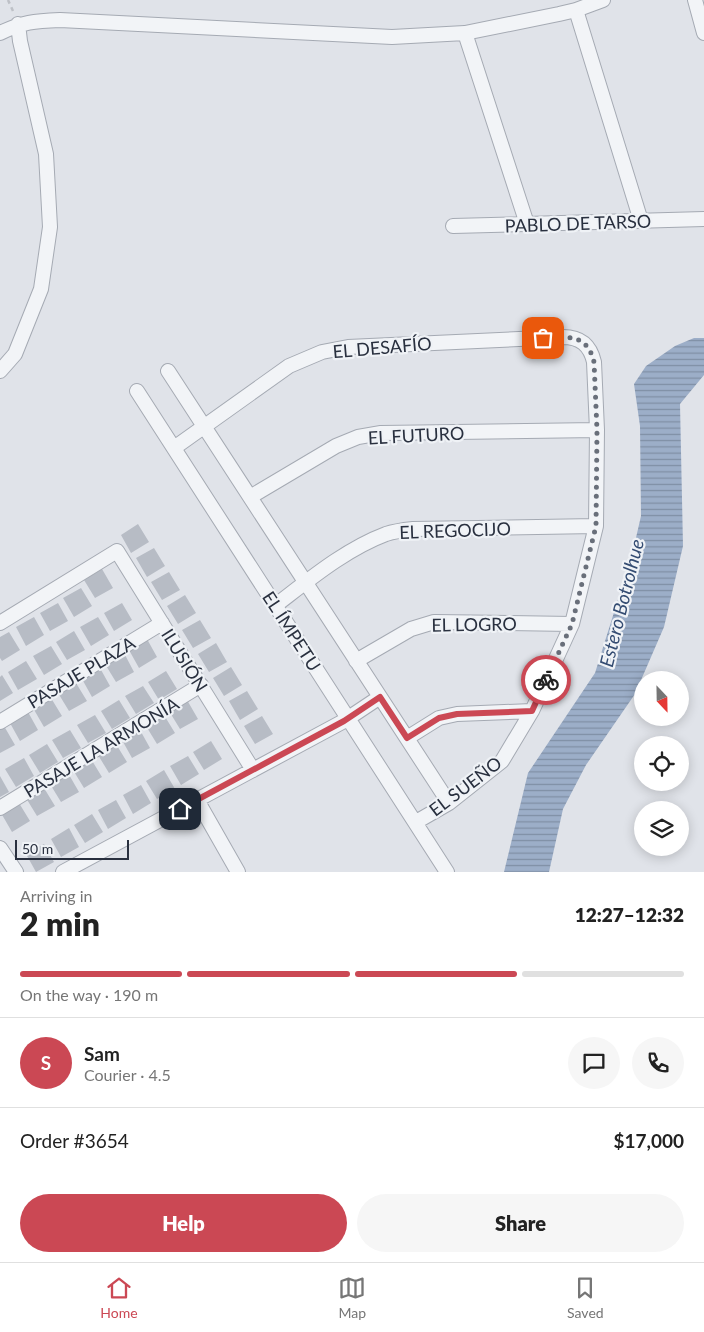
<!DOCTYPE html>
<meta charset="utf-8">
<style>
:root{--surface:#fff;--page:#f6f6f6;--text:#222;--muted:#767676;--line:#e0e0e0;--accent:#cb4854}
body{margin:0;font-family:Lato,sans-serif;background:var(--page);color:var(--text);height:100vh;display:flex;flex-direction:column;font-size:19px;white-space:nowrap}
*{box-sizing:border-box;margin:0}
p{font-size:16px;color:var(--muted)}
.icon{flex:none;width:28px;height:28px;fill:none;stroke:currentColor;stroke-width:2;stroke-linecap:round;stroke-linejoin:round}
.map{position:relative;height:872px;overflow:hidden}
.sheet{display:flex;flex-direction:column;background:var(--surface);flex:1}
.sheet>*{flex:none}
.needle{width:32px;rotate:158deg}
.fabs{position:absolute;left:634px;top:671px;display:grid;gap:10px}
.fabs a{display:grid;place-items:center;width:55px;height:55px;border-radius:50%;background:var(--surface);box-shadow:0 2px 12px #0003;font-size:25px}
.scale{position:absolute;left:15px;bottom:12px;width:114px;box-sizing:border-box;padding-left:5px;border:2px solid #29303f;border-top:0;font-size:14px;line-height:18px;white-space:nowrap;color:#29303f;-webkit-text-stroke:4px #eff2f6;paint-order:stroke}
.pin{position:absolute;display:grid;place-items:center;width:42px;height:42px;color:#fff;margin:-21px;border-radius:10px;box-shadow:0 2px 8px #0006}
.courier{position:absolute;display:grid;place-items:center;width:50px;height:50px;margin:-25px;border:4px solid #cb4854;border-radius:50%;background:#fff;color:#222;box-shadow:0 1px 6px #0007}
.head em{font-style:normal;font-weight:800}
.head div{display:flex;flex-direction:column-reverse}
.head{display:flex;align-items:center;justify-content:space-between;height:85px;padding:0 20px}
h1{font-size:32px;font-weight:800;line-height:38px}
.bar{display:grid;grid-template-columns:repeat(4,1fr);gap:8px 5px;align-content:center;height:60px;padding:0 20px}
.bar i{height:6px;border-radius:4px;background:var(--line)}
.bar .selected{background:var(--accent)}
.bar p{grid-column:span 4}
.line{display:flex;align-items:center;gap:12px;padding:0 20px;border-top:1px solid var(--line)}
.line div{flex:1}
.round{display:grid;place-items:center;flex:none;width:52px;height:52px;border-radius:26px;background:var(--page)}
.button{display:flex;gap:10px;margin-top:auto;padding:10px 20px}
.button a{flex:1;height:58px;border-radius:30px;background:var(--accent);color:#fff;font-size:20px;font-weight:800;line-height:58px;text-align:center}
.button a+a{background:var(--page);color:var(--text)}
.tab-bar{display:flex;justify-content:space-around;align-items:center;height:70px;border-top:1px solid var(--line);background:var(--surface);font-size:14px;color:var(--muted)}
.tab-bar a{display:grid;justify-items:center;gap:2px}
.tab-bar .selected{color:var(--accent)}
.map>svg:first-child{display:block}
.water{fill:url(#water-rules)}
.building{fill:#b7bcc5}
.lines{fill:none;stroke-linecap:round;stroke-linejoin:round}
.minor-casing{stroke:#a5aab3;stroke-width:16}
.path{stroke:#bec1c7;stroke-width:2.5;stroke-dasharray:4 4;stroke-linecap:butt}
.minor{stroke:#f2f4f7;stroke-width:14}
.done{stroke:#696f7a;stroke-width:5;stroke-dasharray:0 9}
.route{stroke:#cb4854;stroke-width:6}
.labels{text-anchor:middle;dominant-baseline:central;stroke-width:4.5;stroke-linejoin:round;paint-order:stroke}
.street-label{font-size:18px;fill:#29303f;stroke:#eff2f6}
.water-label{font-size:19px;font-style:italic;fill:#344c72;stroke:#eff2f6}
</style>
<div class="map">
<svg width="704" height="872" viewBox="0 0 704 872">
<defs>
<pattern id="water-rules" width="6" height="5" patternUnits="userSpaceOnUse" patternTransform="scale(1.25)"><rect width="6" height="5" fill="#9caec8"/><path d="M0 2.5h6" fill="none" stroke="#7f8ea4"/></pattern>
</defs>
<rect width="100%" height="100%" fill="#e0e3e9"/>
<path class="water" d="M694 338H704V375L680 404 683 546 664 627 635 694 586 765 563 809 549 872H504L528 773 595 673 632 555 641 516 640 426 634 384 646 366 675 346Z"/>
<path class="building" d="M138 524 149 542 131 553 121 535Z
M154 548 165 566 147 577 136 558Z
M102 569 113 588 95 598 84 580Z
M169 572 180 590 162 600 151 582Z
M81 588 92 606 74 617 63 598Z
M185 595 196 613 178 624 167 606Z
M58 603 68 621 50 631 40 613Z
M122 603 132 620 114 631 104 613Z
M34 617 44 635 26 646 16 627Z
M98 617 109 635 91 646 80 627Z
M200 620 211 638 193 648 182 630Z
M74 631 85 650 67 660 56 642Z
M9 632 20 650 2 661 0 658V637Z
M147 639 157 657 139 668 129 650Z
M216 643 227 662 209 672 198 654Z
M51 646 62 664 44 675 33 656Z
M124 653 134 672 116 682 105 664Z
M26 661 37 679 18 690 8 672Z
M231 667 242 685 224 696 213 678Z
M100 668 110 686 92 697 82 679Z
M166 671 177 689 159 700 148 682Z
M2 675 13 693 0 701V677Z
M76 683 87 701 69 711 58 693Z
M143 686 154 703 136 714 125 696Z
M247 691 258 709 240 720 229 701Z
M51 698 62 716 44 727 33 708Z
M119 700 130 718 112 729 101 711Z
M187 700 198 719 180 729 169 711Z
M28 712 38 730 20 741 10 723Z
M95 715 106 733 88 743 77 725Z
M164 715 175 733 157 744 146 726Z
M262 716 273 734 255 744 244 726Z
M4 726 15 745 0 753V729Z
M70 730 81 748 63 758 52 740Z
M140 730 150 748 132 758 122 740Z
M211 741 222 759 204 770 193 752Z
M47 744 58 762 40 773 29 755Z
M116 744 127 762 109 773 98 755Z
M188 756 199 774 181 785 170 766Z
M24 758 34 776 16 787 5 769Z
M91 759 102 777 84 788 73 770Z
M164 770 175 789 157 799 146 781Z
M68 773 79 792 61 802 50 784Z
M0 776 9 792 0 797Z
M141 785 151 803 133 814 123 795Z
M44 788 55 806 37 816 26 798Z
M116 800 126 818 108 829 98 810Z
M19 803 30 821 12 832 1 813Z
M92 814 103 832 85 843 74 825Z
M69 828 79 847 61 857 51 839Z
M44 844 54 862 36 872 26 854Z"/>
<g class="lines">
<defs>
<path id="minor" d="M695 0 704 33
M576 10 641 221
M0 33C23 22 34 21 60 20L392 37 465 33 559 14 576 10 603 0
M465 33 527 224
M453 226 704 219
M0 371 15 354 41 289 50 227 46 154 20 41 18 24
M168 371 449 803
M137 391 447 872
M174 448 289 366 322 352 348 347 563 337C580 337 590 345 594 362L597 430 596 526 572 624 532 711 502 761 449 803 416 822
M250 497 336 446 358 437 381 433 597 430
M276 605C310 579 346 549 386 534 395 531 404 530 413 529L596 526
M0 623 117 551 253 770
M356 661 411 629 434 622 572 624
M0 722 162 623
M407 738 439 718 457 714 532 711
M197 800 238 872
M0 808 201 685
M0 848 16 872
M63 872 344 721 380 697"/>
</defs>
<use href="#minor" class="minor-casing"/>
<path class="path" d="M8 0 13 11"/>
<use href="#minor" class="minor"/>
</g>
<g class="lines">
<path class="done" d="M543 338C567 337 587 333 594 362L597 430 596 526 572 624 546 680"/>
<path class="route" d="M180 809 344 721 380 697 407 738 439 718 457 714 532 711 546 680"/>
</g>
<g class="labels">
<g class="street-label">
<text transform="translate(578 223) rotate(-2)">PABLO DE TARSO</text>
<text transform="translate(382 347) rotate(-5)">EL DESAFÍO</text>
<text transform="translate(416 435) rotate(-3)">EL FUTURO</text>
<text transform="translate(455 530) rotate(-2)">EL REGOCIJO</text>
<text transform="translate(474 624) rotate(-1)">EL LOGRO</text>
<text transform="translate(292 631) rotate(57)">EL ÍMPETU</text>
<text transform="translate(185 660) rotate(58)">ILUSIÓN</text>
<text transform="translate(81 672) rotate(-31)">PASAJE PLAZA</text>
<text transform="translate(101 747) rotate(-31)">PASAJE LA ARMONÍA</text>
<text transform="translate(465 786) rotate(-37)">EL SUEÑO</text>
</g>
<g class="water-label">
<text transform="translate(621 603) rotate(-76)">Estero Botrolhue</text>
</g>
</g>
</svg>
<div class="fabs">
<a><svg class="needle" viewBox="-14 -14 28 28"><path d="M0-13l5 13h-10z" fill="#e53935"/><path d="M0 13l5-13h-10z" fill="#767676"/></svg></a>
<a><svg class="icon" aria-label="locate" viewBox="0 0 24 24"><circle cx="12" cy="12" r="6"/><path d="M12 2v4M12 18v4M2 12h4M18 12h4"/></svg></a>
<a><svg class="icon" aria-label="layers" viewBox="0 0 24 24"><path d="M12 4l9 5-9 5-9-5zM3 14l9 5 9-5"/></svg></a>
</div>
<div class="scale">50 m</div>
<div class="pin" style="left:543px;top:338px;background:#ea580c"><svg class="icon" aria-label="bag" viewBox="0 0 24 24"><path d="M5 8h14l-1 12H6zM9 8a3 3 0 0 1 6 0"/></svg></div>
<div class="pin" style="left:180px;top:809px;background:#1f2937"><svg class="icon" aria-label="home" viewBox="0 0 24 24"><path d="M3 11l9-7 9 7M6 9v11h12V9"/></svg></div>
<div class="courier" style="left:546px;top:680px"><svg class="icon" aria-label="bike" viewBox="0 0 24 24"><circle cx="6" cy="16" r="4"/><circle cx="18" cy="16" r="4"/><path d="M6 16l4-8h5l3 8M10 8l3 8H6M13 5h3"/></svg></div>
</div>
<section class="sheet">
<div class="head"><div><h1>2 min</h1><p>Arriving in</p></div><em>12:27–12:32</em></div>
<div class="bar"><i class="selected"></i><i class="selected"></i><i class="selected"></i><i></i><p>On the way · 190 m</p></div>
<div class="line" style="height:90px"><b class="round" style="background:var(--accent);color:#fff">S</b><div><b>Sam</b><p>Courier · 4.5</p></div><a class="round"><svg class="icon" aria-label="chat" viewBox="0 0 24 24"><path d="M4 5h16v11H9l-5 4z"/></svg></a><a class="round"><svg class="icon" aria-label="phone" viewBox="0 0 24 24"><path d="M5 4h4l2 5-3 2q2 4 5 5l2-3 5 2v4C11 20 4 13 5 4z"/></svg></a></div>
<div class="line" style="height:65px"><div>Order #3654</div><b>$17,000</b></div>
<div class="button"><a>Help</a><a>Share</a></div>
</section>
<nav class="tab-bar">
<a class="selected"><svg class="icon" aria-label="home" viewBox="0 0 24 24"><path d="M3 11l9-7 9 7M6 9v11h12V9"/></svg>Home</a>
<a><svg class="icon" aria-label="map" viewBox="0 0 24 24"><path d="M3 6l6-2 6 2 6-2v14l-6 2-6-2-6 2zM9 4v14M15 6v14"/></svg>Map</a>
<a><svg class="icon" aria-label="saved" viewBox="0 0 24 24"><path d="M7 4h10v16l-5-4-5 4z"/></svg>Saved</a>
</nav>
